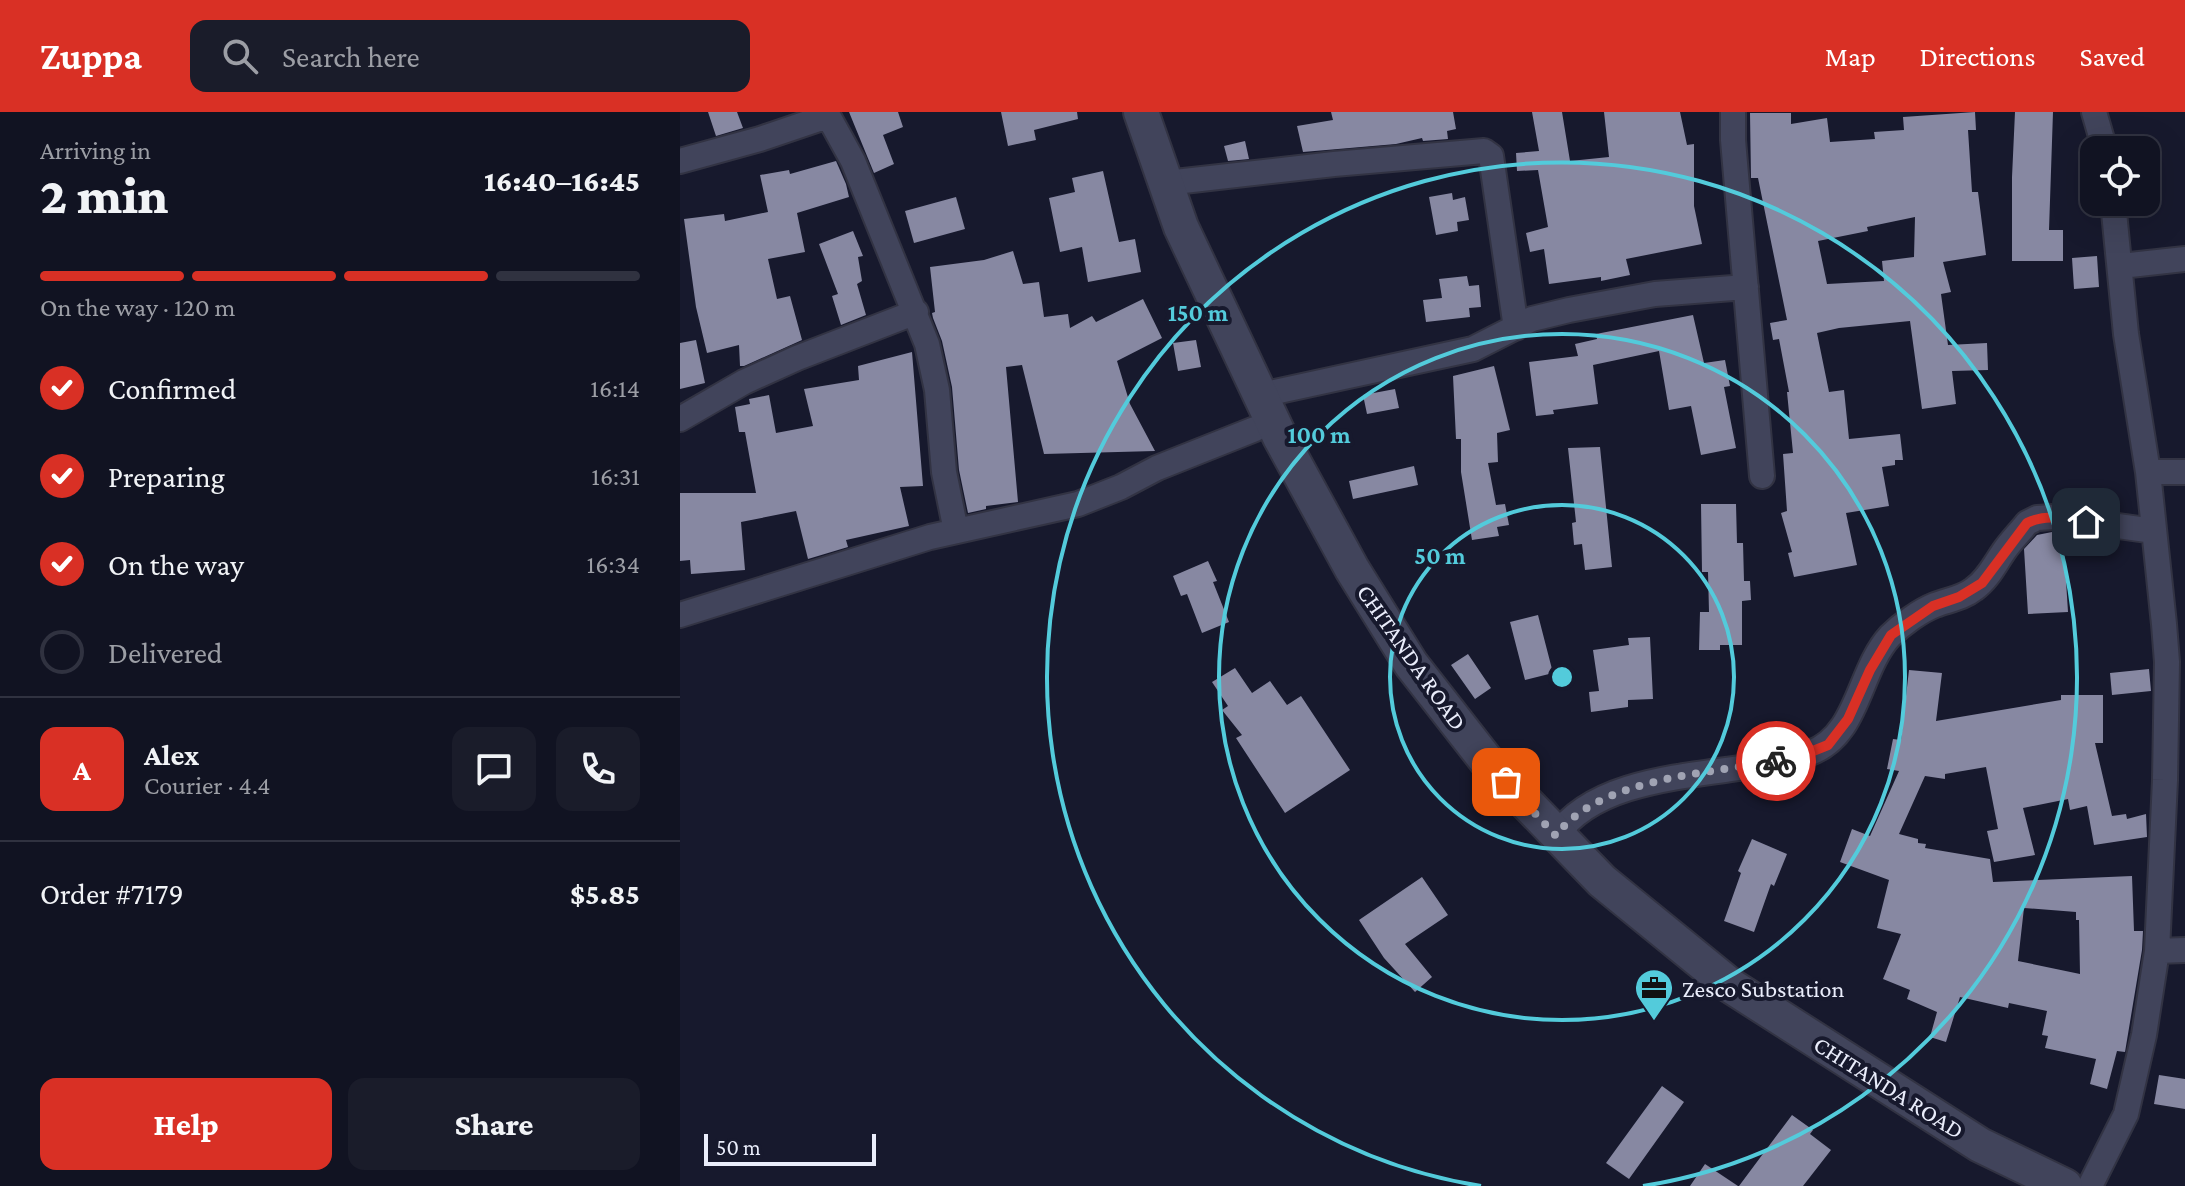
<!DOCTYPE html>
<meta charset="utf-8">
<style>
:root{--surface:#111322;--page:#1a1c2a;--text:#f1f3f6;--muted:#9c9ea5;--line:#303240;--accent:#d93025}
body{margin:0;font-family:"Crimson Pro",serif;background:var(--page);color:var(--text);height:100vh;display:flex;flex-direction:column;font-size:30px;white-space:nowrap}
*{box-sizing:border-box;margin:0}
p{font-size:26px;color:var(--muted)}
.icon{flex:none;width:44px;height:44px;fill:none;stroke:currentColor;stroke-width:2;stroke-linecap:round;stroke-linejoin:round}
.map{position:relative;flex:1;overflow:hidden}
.details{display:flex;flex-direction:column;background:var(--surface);width:680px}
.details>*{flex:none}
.controls{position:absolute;left:1400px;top:24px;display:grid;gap:16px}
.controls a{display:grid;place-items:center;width:80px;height:80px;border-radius:16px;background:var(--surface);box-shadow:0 8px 32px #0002,0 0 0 2px var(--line);font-size:40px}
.scale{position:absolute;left:24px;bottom:20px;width:172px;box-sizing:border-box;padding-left:8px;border:4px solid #eaedfb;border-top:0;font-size:22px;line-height:28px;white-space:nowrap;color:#eaedfb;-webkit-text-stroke:6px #17192d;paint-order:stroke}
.pin{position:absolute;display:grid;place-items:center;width:68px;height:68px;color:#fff;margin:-34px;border-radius:16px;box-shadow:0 4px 12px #0006}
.courier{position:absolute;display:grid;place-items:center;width:80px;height:80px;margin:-40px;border:6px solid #d93025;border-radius:50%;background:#fff;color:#222;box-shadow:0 2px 10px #0007}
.headline em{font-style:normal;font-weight:800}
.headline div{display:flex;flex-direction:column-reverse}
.headline{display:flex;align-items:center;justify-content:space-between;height:136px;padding:0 40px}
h1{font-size:52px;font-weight:800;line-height:60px}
.bar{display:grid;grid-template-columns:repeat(4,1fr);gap:12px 8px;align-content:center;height:96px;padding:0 40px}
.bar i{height:10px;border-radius:6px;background:var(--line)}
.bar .active{background:var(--accent)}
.bar p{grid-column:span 4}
.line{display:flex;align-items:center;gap:20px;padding:0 40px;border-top:2px solid var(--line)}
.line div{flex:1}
.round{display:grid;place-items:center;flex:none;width:84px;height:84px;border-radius:16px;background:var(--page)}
ol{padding:0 40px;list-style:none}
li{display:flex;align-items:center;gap:24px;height:88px}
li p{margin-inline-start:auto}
li .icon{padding:8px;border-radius:50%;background:var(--accent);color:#fff;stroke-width:4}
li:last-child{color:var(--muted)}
li i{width:44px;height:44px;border:4px solid var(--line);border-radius:50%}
.action{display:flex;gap:16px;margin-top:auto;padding:16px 40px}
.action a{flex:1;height:92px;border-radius:16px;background:var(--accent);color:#fff;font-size:32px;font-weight:800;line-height:92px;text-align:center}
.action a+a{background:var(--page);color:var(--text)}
header{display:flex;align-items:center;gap:48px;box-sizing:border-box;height:112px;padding:0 40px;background:var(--accent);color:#fff}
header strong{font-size:38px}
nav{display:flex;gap:44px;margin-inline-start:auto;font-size:28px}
.search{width:560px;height:72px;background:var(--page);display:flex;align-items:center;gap:20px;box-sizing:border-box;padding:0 28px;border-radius:16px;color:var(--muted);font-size:30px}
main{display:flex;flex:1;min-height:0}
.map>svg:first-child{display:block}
.building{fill:#8788a2;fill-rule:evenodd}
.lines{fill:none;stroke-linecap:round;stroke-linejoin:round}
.street-casing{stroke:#323343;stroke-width:28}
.secondary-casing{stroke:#323343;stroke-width:38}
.street{stroke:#41445b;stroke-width:24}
.secondary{stroke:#41445b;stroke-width:34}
.done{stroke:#a0a3b3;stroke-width:8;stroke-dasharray:0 14.4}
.route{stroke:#d93025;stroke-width:10}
.ring{fill:none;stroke:#53cbdb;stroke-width:4}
.labels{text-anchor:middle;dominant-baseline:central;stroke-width:8;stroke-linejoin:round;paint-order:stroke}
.street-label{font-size:24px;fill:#eaedfb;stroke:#17192d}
.poi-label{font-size:24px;fill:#eaedfb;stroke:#17192d;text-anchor:start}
.centre{fill:#53cbdb;stroke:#17192d;stroke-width:4}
.ring-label{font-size:24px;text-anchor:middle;font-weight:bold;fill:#53cbdb;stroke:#17192d;stroke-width:8;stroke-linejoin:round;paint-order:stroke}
</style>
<header>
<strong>Zuppa</strong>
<div class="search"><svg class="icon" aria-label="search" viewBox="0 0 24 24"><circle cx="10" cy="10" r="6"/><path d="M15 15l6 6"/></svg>Search here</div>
<nav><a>Map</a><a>Directions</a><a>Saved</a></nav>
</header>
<main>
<section class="details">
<div class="headline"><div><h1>2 min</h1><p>Arriving in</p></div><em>16:40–16:45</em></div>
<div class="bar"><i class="active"></i><i class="active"></i><i class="active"></i><i></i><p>On the way · 120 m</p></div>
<ol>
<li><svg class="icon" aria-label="check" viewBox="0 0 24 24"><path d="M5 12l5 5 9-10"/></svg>Confirmed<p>16:14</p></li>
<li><svg class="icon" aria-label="check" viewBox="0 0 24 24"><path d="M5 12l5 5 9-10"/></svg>Preparing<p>16:31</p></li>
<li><svg class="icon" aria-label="check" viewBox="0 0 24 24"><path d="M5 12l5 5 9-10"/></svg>On the way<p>16:34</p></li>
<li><i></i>Delivered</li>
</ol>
<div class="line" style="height:144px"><b class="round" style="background:var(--accent);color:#fff">A</b><div><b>Alex</b><p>Courier · 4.4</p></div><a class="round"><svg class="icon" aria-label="chat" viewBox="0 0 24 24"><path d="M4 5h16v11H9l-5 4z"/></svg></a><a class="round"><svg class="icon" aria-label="phone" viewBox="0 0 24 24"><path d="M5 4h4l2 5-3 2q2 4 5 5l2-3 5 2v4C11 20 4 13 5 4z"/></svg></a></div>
<div class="line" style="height:104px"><div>Order #7179</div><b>$5.85</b></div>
<div class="action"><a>Help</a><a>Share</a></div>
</section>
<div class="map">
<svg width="1505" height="1074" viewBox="0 0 1505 1074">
<rect width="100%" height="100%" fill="#17192d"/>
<path class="building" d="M28 0H57L63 16 36 24Z
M169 0H218L223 15 203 23 214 52 194 61Z
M321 0H397L398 7 354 18 356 28 328 34Z
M651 0H773L776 17 767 19 768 27 743 29 742 26 716 32 623 40 617 14 653 8Z
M852 0H882L890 49 929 45 924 0H1000L1007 33 1014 32V94L1022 132 946 147 950 163 921 169V165L869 172 864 137 850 140 846 121 868 115 858 58 837 59 836 41 859 39Z
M1295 0 1296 18H1288L1292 80H1298L1306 143 1263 150 1271 180 1261 182 1268 233 1307 231 1308 258 1272 259 1276 292 1242 297 1230 209 1159 216 1137 221 1149 280 1164 278 1169 327 1220 322 1223 348H1215V353L1202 355 1209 394 1166 401 1177 453 1114 465 1108 441 1112 440 1101 401 1107 399 1103 342 1113 341 1107 280H1109L1099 227 1093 228 1090 211 1107 208 1078 66H1071L1070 1H1111V12L1147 6 1150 30 1195 27 1194 20 1224 18 1223 5ZM1235 105 1234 145 1202 149 1204 169 1147 172 1138 129 1188 119 1187 115Z
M1335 0H1373L1369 118H1383V149H1332V65Z
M565 29 569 47 548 49 544 34Z
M156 49 166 72 169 85 117 101 125 140 88 147 97 187 110 184 122 228 64 254H60L59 233 27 241 16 195 4 107 44 102 45 109 88 100 80 63 109 58 110 62Z
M423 59 439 130 455 127 461 160 408 170 402 135 380 140 369 86 395 80 392 66Z
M772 81 773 88 785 85 789 108 777 110 778 119 756 123 749 85Z
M276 85 285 117 234 131 225 99Z
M173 119 183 144 178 145 182 169 177 172 186 203 161 213 152 184 158 182 139 132Z
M333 139 343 172 359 170 364 205 388 202 390 216 412 204 416 210 463 187 482 226 437 249 450 292 475 339 364 342 342 253 326 255 338 390 306 394V397L288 401 279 358 272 275 262 229 253 206 252 201 255 200 250 155 304 148Z
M1417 144 1419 175 1394 177 1392 146Z
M787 164 789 174 799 173 801 195 789 196 790 205 746 210 743 188 762 186 759 167Z
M1013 203 1024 251 1045 248 1050 274 1044 275 1056 336 1021 343 1011 294 989 298 979 239 913 253 918 292 873 298 874 302 856 304 849 250 898 244 895 232 917 227 916 222Z
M16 228 25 271 0 277V231Z
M516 228 521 255 498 259 493 231Z
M232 240 243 374 220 375 229 414 166 428 168 435 128 447 116 399 61 410 65 458 11 462 10 448 0 449V381H76L65 320H59L55 295 70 292 69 287 89 283 96 321 133 314 124 277 179 268 178 254Z
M814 254 830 318 817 321 818 350 808 351 816 393 825 392 829 413 817 415 819 424 792 428 781 360V327H776L773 264Z
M715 277 719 296 687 302 683 283Z
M920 335 932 455 905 458 902 432 894 433 892 411 896 410 888 336Z
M734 354 738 373 673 387 669 369Z
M1021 392H1056L1057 431H1063L1064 469H1070L1071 488 1062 489V533H1040V538H1019L1020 500H1029L1028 460H1022Z
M1372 420 1383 422 1388 500 1348 502 1344 437 1357 423Z
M528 449 537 469 533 470 549 510 522 521 507 482 501 484 493 464Z
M858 503 873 561 845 568 830 510Z
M970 525 973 587 948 588V595L911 600 909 580 919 579 913 538 949 533 948 526Z
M788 542 811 576 795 587 771 553Z
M555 556 572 581 590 569 607 593 621 584 670 658 605 701 556 626 562 623 542 598 548 594 532 570Z
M1469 557 1471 579 1432 583 1430 561Z
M1229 558 1262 561 1256 609 1381 588V583H1423V631H1415L1432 704 1446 702 1447 707 1466 702 1467 725 1414 733 1407 694 1390 698 1388 687 1343 696 1355 743 1314 750 1307 719 1318 717 1306 655 1265 662V667L1245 664 1219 722 1238 727V731L1246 732 1245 736 1310 747 1313 770 1452 764 1454 819H1463L1462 838 1445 940 1437 939 1427 977 1410 972 1416 947 1365 936 1368 924 1362 923 1367 899 1329 891 1328 896 1280 885 1266 930 1250 925 1257 900 1227 887 1230 878 1203 867 1221 822 1197 816 1209 768 1160 750 1172 717 1190 724 1219 659 1207 657 1213 627 1221 628ZM1344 796 1396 800V808H1399L1400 862 1338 849Z
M1072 727 1107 742 1094 774 1091 772 1074 820 1044 809 1061 761 1058 759Z
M742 765 768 803 725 832 752 865 735 880 704 846 679 808Z
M1479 963 1505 967V997L1474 992Z
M982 974 1004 990 949 1067 926 1051Z
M1112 1003 1133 1018 1130 1022 1151 1038 1123 1074H1059Z
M1025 1052 1058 1074H1010Z"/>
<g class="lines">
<defs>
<path id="street" d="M146 0 173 49 247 232 257 278 264 360 276 419
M1053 0V28L1082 364
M1414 0 1425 38
M0 49 80 27 148 4
M486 71 654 52 804 39 811 44 836 216
M1441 154 1505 147
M581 283 793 237 852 207 889 198 975 182 1066 175
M0 307 64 270 117 246 236 200
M1468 360H1505
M0 503 250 425 398 392 441 375 477 356 575 317
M876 724C925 653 1057 667 1130 641 1179 623 1178 559 1210 524 1222 512 1240 499 1255 493 1268 488 1283 486 1294 477 1308 467 1315 452 1324 439 1331 429 1340 420 1347 411L1357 406 1373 405 1474 419
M1477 839 1505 838
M1410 1074 1446 1002 1464 923 1477 839 1485 668 1487 550 1484 512 1468 360 1446 222 1433 90"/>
<path id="secondary" d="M461 0 501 115 600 325 672 457 731 552 809 652 922 769 1051 874 1300 1033 1385 1074"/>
</defs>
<use href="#street" class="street-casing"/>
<use href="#secondary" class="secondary-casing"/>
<use href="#street" class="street"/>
<use href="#secondary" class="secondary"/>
</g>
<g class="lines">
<path class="done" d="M826 670 876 724C917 666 1031 661 1096 649"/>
<path class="route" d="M1096 649 1128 641 1148 633 1168 607 1190 558 1211 523 1253 494 1279 485 1302 471 1347 411C1367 401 1386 407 1406 410"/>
</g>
<g class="ring">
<circle cx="882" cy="565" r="172"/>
<circle cx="882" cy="565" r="343"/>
<path d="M801 1074A515 515 0 1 1 963 1074"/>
</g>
<defs>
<symbol id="office-pin" viewBox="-11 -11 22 30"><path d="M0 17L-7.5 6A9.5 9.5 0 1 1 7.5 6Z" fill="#53cbdb" stroke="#17192d"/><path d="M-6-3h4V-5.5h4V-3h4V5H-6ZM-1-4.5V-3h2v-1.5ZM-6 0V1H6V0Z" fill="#111"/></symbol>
</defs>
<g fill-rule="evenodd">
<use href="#office-pin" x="952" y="854" width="44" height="60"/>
</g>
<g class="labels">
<g class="street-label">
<text transform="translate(732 545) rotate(55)">CHITANDA ROAD</text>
<text transform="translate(1209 975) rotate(32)">CHITANDA ROAD</text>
</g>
<g class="poi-label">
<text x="1002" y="876">Zesco Substation</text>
</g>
</g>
<circle cx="882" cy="565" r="12" class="centre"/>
<g class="ring-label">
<text x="518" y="209">150 m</text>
<text x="639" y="331">100 m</text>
<text x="760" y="452">50 m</text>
</g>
</svg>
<div class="controls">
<a><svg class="icon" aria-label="locate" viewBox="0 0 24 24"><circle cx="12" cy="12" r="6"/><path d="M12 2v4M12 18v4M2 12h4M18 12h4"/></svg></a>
</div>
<div class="scale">50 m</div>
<div class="pin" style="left:826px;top:670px;background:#ea580c"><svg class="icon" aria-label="bag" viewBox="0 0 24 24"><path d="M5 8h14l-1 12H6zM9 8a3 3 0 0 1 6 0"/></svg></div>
<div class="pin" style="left:1406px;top:410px;background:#1f2937"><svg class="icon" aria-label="home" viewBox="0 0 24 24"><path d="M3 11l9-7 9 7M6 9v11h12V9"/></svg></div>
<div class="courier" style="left:1096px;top:649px"><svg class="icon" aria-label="bike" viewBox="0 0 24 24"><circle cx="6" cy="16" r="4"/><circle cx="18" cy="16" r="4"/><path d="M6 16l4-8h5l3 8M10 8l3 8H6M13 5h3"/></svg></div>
</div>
</main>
